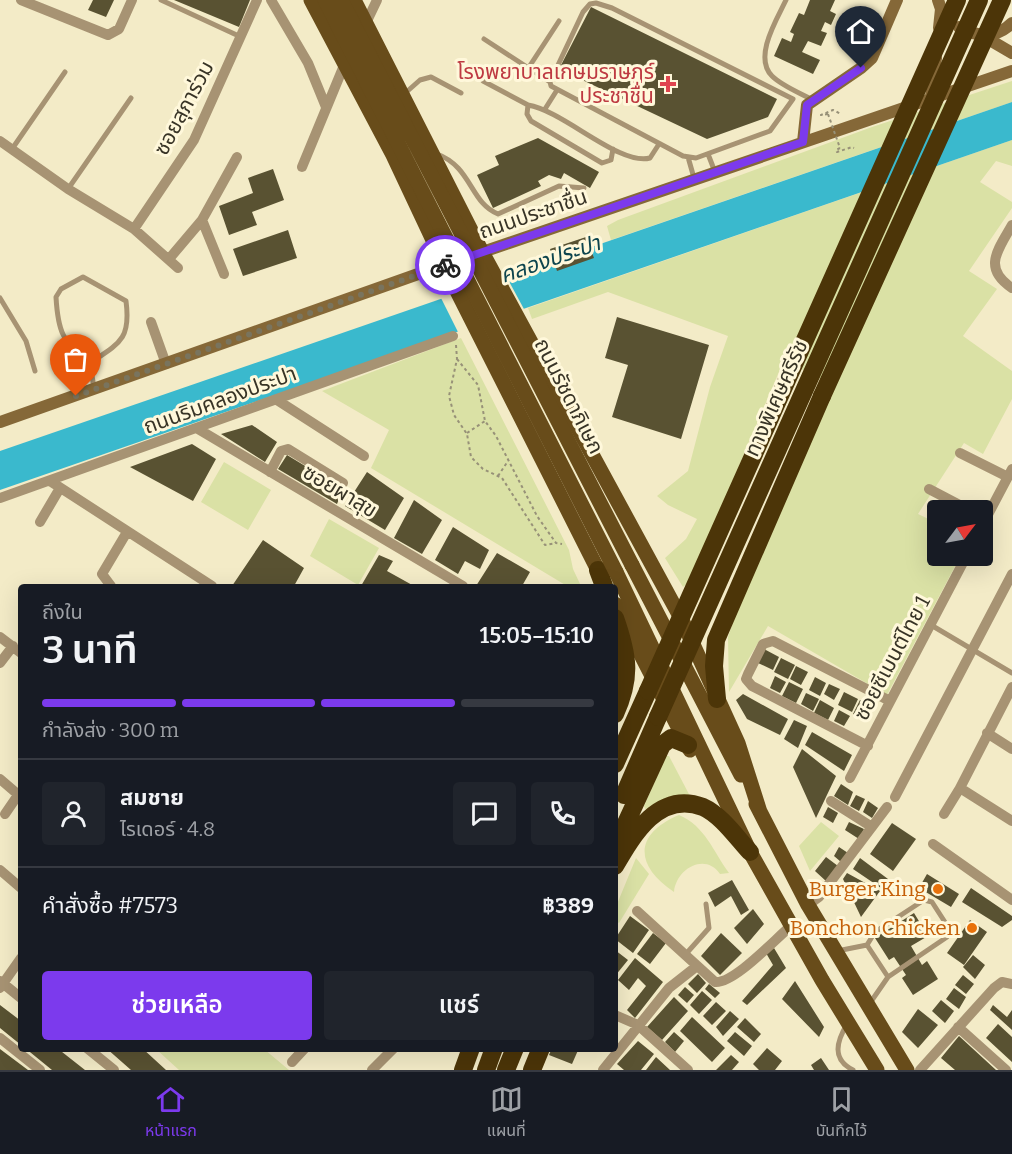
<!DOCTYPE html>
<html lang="th">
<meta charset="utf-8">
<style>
:root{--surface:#171b24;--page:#20242c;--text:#f1f3f6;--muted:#9ea1a6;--line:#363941;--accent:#7c3aed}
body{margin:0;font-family:Bitter,"Noto Sans Thai",serif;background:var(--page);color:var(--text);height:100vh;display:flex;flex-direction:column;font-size:22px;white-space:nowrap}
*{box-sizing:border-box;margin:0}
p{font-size:20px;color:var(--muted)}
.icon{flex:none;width:33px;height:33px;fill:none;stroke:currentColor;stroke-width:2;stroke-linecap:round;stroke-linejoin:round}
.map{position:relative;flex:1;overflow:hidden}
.panel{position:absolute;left:18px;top:584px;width:600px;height:468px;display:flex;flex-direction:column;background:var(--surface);border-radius:6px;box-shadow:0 6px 24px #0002}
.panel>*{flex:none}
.needle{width:39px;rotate:58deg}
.controls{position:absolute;left:927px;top:500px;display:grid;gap:12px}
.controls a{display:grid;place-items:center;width:66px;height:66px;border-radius:6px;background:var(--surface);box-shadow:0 6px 24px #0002;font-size:30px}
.pin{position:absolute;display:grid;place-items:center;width:51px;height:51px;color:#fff;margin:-62px -26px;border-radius:50% 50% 50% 0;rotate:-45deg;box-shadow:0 0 6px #0007}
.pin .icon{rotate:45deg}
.courier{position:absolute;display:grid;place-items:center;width:60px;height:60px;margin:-30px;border:4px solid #7c3aed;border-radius:50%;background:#fff;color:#222;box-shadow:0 2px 8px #0007}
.headline em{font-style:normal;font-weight:600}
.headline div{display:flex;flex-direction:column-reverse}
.headline{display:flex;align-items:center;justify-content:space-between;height:102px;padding:0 24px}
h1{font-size:39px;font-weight:600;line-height:45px}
.bar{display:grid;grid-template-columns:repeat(4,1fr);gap:9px 6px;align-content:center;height:72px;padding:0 24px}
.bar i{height:8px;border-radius:4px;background:var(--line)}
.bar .current{background:var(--accent)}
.bar p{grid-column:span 4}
.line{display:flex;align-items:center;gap:15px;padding:0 24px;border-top:2px solid var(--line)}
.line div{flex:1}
.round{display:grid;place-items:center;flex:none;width:63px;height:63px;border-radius:6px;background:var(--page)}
.action{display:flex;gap:12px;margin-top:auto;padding:12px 24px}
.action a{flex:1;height:69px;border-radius:6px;background:var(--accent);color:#fff;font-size:24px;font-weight:600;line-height:69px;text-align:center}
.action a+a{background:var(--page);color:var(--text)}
.tabs{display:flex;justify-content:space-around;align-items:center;height:84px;border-top:2px solid var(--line);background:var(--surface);font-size:16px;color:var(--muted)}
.tabs a{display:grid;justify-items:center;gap:3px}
.tabs .current{color:var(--accent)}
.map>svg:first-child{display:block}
.green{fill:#dae1a5}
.water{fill:#3ab9cd}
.pier{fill:#f3ebc7}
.building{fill:#595232}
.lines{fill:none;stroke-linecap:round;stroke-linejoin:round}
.path{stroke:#979178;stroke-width:2;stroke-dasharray:3 3;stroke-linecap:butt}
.lane{stroke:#a79373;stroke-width:5}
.street{stroke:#a79373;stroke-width:10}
.secondary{stroke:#856838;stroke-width:12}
.primary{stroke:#684c1a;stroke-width:15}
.highway{stroke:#4c3508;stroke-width:18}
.path-bridge{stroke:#979178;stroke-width:2;stroke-dasharray:3 3;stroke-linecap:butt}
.primary-bridge{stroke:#684c1a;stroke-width:15}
.highway-bridge{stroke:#4c3508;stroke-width:18}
.done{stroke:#79745e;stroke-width:6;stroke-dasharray:0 10.8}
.route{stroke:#7c3aed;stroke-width:8}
.health-dot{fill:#e0444e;stroke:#fff8db;stroke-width:2}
.food-dot{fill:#e8710a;stroke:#fff8db;stroke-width:2}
.labels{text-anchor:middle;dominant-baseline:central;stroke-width:6;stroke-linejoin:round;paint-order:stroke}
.health-label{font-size:21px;fill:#be3a42;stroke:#fff8db;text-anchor:end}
.street-label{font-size:21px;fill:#383426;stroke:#fff8db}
.food-label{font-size:21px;fill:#c56008;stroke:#fff8db;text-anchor:end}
.water-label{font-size:22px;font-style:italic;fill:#0e454e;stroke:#fff8db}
</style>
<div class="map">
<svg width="1012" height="1070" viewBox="0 0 1012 1070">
<rect width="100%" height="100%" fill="#f3ebc7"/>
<path class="green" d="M1012 81V102L611 240 607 226 618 220 872 127Z
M1012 140V166L996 161 980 182 1012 202V208L969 271 997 289 963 336 1012 371V399L983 454 964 443 918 514 937 523 938 555H961L887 695 768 626 729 692 728 637 743 592 834 386 784 360 690 581 683 587 665 558 686 539 697 519 668 505 657 496 688 471 710 387 728 336 608 292 532 319 528 308Z
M461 338 569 550 573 569 581 586H567L371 468 389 430 322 391Z
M224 462 271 490 248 530 201 502Z
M329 519 379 548 358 585 310 556Z
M666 756H669L691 798 645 809 644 806Z
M679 815C705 826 713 851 729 873L720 874C705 852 676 869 674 892 634 865 634 834 679 815Z
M821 822 839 836 810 871 799 846Z
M636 858 649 874 619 923 615 920V909Z
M171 1049H264L289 1070H179L156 1049H170L168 1052Z"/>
<path class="water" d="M1012 102V140L0 490V451Z"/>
<path class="pier" d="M505 274 525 311 459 334 440 296Z"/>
<path class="building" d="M93 0H114L106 17 88 10Z
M174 0H250L239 27Z
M810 0H835L830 11 836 14 831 25 825 22 821 31 827 33 821 46 808 41 802 52 820 60 813 74 774 56 782 38 791 42 794 34 790 32 799 13 804 15Z
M591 7 777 99 768 117 707 139 559 69Z
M538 138 599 172 590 188 564 173 561 179 549 175 538 181 541 186 493 208 477 175 499 165 495 156Z
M273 169 284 200 252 212 257 225 229 235 219 206 253 193 248 178Z
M288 230 297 258 243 276 233 249Z
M586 237 594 258 557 271 550 249Z
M617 317 709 345 681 439 612 417 628 365 605 358Z
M252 425 277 442 265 462 221 434Z
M192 444 216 459 193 501 130 467Z
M287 455 343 489 337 504 278 469Z
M367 472 404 498 385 530 345 506Z
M414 500 442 520 422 554 394 538Z
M453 527 489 550 480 569 465 561 458 574 435 560Z
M263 540 304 568 294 586H232Z
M497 553 530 572 522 586H476Z
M379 555 393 561 387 571 414 586H361Z
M764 649 779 657 773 670 758 663Z
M781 658 795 665 788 679 774 672Z
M796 666 808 672 801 685 790 679Z
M775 676 786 682 780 693 770 688Z
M815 677 826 683 820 696 809 690Z
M789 682 803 689 796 703 782 696Z
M829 684 840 689 834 700 824 694Z
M844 692 858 699 852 712 838 705Z
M806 693 819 699 813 711 801 704Z
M743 694 788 719 780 735 747 719 736 700Z
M820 700 834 708 828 720 814 713Z
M860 700 874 707 867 721 853 714Z
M839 710 850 716 844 726 834 721Z
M794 720 807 726 798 748 784 739Z
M812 732 852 755 844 771 805 745Z
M802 749 836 776 816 818 793 767Z
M841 784 853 792 848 805 834 796Z
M856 795 865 799 859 811 850 806Z
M868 801 878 808 872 818 863 812Z
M828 807 838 813 833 823 823 817Z
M849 822 864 829 859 839 845 830Z
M892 823 916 839 893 871 870 854Z
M839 847 848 853 841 862 834 856Z
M826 857 838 866 827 882 815 871Z
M860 858 888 879 881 888 853 869Z
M847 873 880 891 861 917 843 879Z
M927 874 959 894 951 907 919 888Z
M732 880 749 910 741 915 731 896 715 907 708 893Z
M971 888 1012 916V920L1002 927 962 902Z
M753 909 764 924 747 944 734 928Z
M914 913 928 936 911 946 922 965 927 961 938 979 913 995 902 978 906 975 894 957 889 960 875 938Z
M630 916 649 930 633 953 615 939Z
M970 920 987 932 964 965 947 953Z
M653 933 666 943 650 964 637 954Z
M721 933 742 953 720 975 701 956Z
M774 948 786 968 747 1005 742 1001 773 965 766 953Z
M615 950 628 960 615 976Z
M973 955 985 965 975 979 963 967Z
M635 958 663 982 635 1018 627 1010 646 986 638 978 629 990 618 980Z
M698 974 706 983 697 993 688 984Z
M963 975 974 984 966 994 955 985Z
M795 981 824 1027 819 1037 782 999Z
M709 984 720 993 715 998 705 989Z
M685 987 694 995 687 1003 678 995Z
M954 988 966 997 959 1009 946 999Z
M702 991 712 1000 699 1014 690 1005Z
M674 997 688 1011 662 1040 647 1027Z
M941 1000 954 1011 945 1023 932 1011Z
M716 1002 726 1011 712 1025 703 1016Z
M0 1005 21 1021V1045L0 1028Z
M993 1005 1007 1017 1012 1010V1030L990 1010Z
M918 1009 938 1025 918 1048 902 1032Z
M730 1011 739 1019 723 1036 716 1027Z
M692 1017 725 1048 712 1062 680 1031Z
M745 1018 761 1034 754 1042 737 1027Z
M998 1024 1012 1037V1062L986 1038Z
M674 1032 684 1041 675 1052 665 1042Z
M735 1032 752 1046 744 1056 727 1041Z
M959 1036 996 1070H955L941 1058Z
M638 1041 654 1054 641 1070H624L617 1064Z
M25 1048H57L85 1070H52Z
M106 1048H142L166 1070H131Z
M552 1048H579L572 1064 549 1055Z
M767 1048 782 1061 775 1070H759L753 1064Z
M0 1049 28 1070H0Z
M731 1055 739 1062 732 1070H716Z
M656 1057 670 1070H646Z
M821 1058 829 1070H814L811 1065Z"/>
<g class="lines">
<path class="path" d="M828 114 821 115 833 110 841 114
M840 148 836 150 837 152 852 147 854 148
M456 345 457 359 449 396 454 415 467 434 471 457 483 469 502 478 545 545 556 543
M457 359 478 385 485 421 496 436 537 516 556 543 562 544
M467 433 485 421
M498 476 508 461"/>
<path class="lane" d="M161 0 241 37
M786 0C777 19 753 57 772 76 782 86 800 93 813 100
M596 3 612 8 793 99 770 131 696 158 683 156 551 86 550 82 583 12 590 4Z
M484 39 550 82
M529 67 559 21
M483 81 528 105
M403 95 420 80 431 77 461 93
M545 109 557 90
M12 149 65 72
M613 149 611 160 602 163 531 121 527 114 528 105C564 111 619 166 650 158L659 144
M437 154C472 167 470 203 498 214L559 186 584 188
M708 154 715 172
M688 157 694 178
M68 189 131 98
M0 298 26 341 35 371
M90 363C120 343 131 339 126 301L83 277 61 289 56 297C58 332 62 341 90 363L94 388
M931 625 1012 673
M867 945 888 977
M837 951 867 945 875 932 924 900 932 902 950 930 947 937 888 977 870 1003
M685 955 709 928 706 904
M847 1024C837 1041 831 1059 853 1070"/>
<path class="street" d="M21 0 108 35 119 29 132 0
M271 0 308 63 326 107
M366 23 377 0
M0 141 68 189 134 229 178 268
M302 167 345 63
M202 220 237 157
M1012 225C998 250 982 268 1012 288
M134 229 194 140 257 0
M169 259 202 220 224 274
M151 322 166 364
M277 400 364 456
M198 429 463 586
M960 453 1008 477
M270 472 281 451 288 449 343 483
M50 481 212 586
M929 489 969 510
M0 498 453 336
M40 522 60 488
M982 526 1012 469
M111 586 102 574 127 532
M0 637 21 653
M0 663 13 646
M987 733 1012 749
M868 746 752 686 746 679 748 674 763 644 773 641 890 701
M850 778 967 555
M0 779 21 797
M960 788 1012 821
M895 797 1012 574
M831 801 872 827
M5 814 18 795
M944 814 960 788 1012 687
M933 844 1012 900
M0 870 21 888
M808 905 819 897 887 807
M637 911 715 982C734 984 775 939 791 926
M0 981 21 998
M0 988 21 958
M615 1015 638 1025 688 1070
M958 1027 1006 1070
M0 1038 40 1070
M87 1048 114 1070
M292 1062 305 1048
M372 1070 394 1048
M603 1070 669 988 697 966
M920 1070 994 988 1002 982 1012 984"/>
<path class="secondary" d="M938 0 941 9 939 28
M959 27C977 37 996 39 1012 23
M983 36 1012 53
M931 97 936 58
M803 142 807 105 861 68 872 58 897 0
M474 255 1012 71
M0 422 452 262"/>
<path class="primary" d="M311 0 393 155 456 289 602 578
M354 0 482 252 682 620 738 743 760 812
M632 565 741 775
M616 572 750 852 822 980 877 1070
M615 604 690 750
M756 804 808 905 907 1070"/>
<path class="highway" d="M598 570 604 586
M615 618C628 655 632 677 615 714
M717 699 714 666 716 640 822 396
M615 764 648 691
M624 795 658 717
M615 847 662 745 671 738 688 745
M615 866C633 835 659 790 703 807 721 815 737 838 750 852
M463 1070 471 1048
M486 1070 494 1048
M506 1070 515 1048
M532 1070 541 1048"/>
<path class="path-bridge" d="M828 114 840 148"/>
<path class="primary-bridge" d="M325 0 616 572
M341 0 632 565"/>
<path class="highway-bridge" d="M822 396 1002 0
M648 691 957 0
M658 717 979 0"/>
</g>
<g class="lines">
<path class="done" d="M76 396 445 265"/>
<path class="route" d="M445 265 803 142 807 105 861 68"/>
</g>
<path class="health-dot" d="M665 75h6v6h6v6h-6v6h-6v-6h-6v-6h6z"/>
<g class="food-dot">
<circle cx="938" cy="889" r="6"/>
<circle cx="972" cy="928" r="6"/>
</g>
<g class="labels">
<g class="health-label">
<text x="654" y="72">โรงพยาบาลเกษมราษฎร์<tspan x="654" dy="24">ประชาชื่น</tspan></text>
</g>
<g class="street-label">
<text transform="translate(184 108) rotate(-62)">ซอยสุภาร่วม</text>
<text transform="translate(533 214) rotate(-19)">ถนนประชาชื่น</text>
<text transform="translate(569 396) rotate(63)">ถนนรัชดาภิเษก</text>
<text transform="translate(776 398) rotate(-66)">ทางพิเศษศรีรัช</text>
<text transform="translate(220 400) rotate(-20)">ถนนริมคลองประปา</text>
<text transform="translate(340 491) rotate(31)">ซอยผาสุข</text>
<text transform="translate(892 658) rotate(-62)">ซอยซีเมนต์ไทย 1</text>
</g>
<g class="food-label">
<text x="926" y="889">Burger King</text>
<text x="960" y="928">Bonchon Chicken</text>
</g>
<g class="water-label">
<text transform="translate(550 259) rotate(-19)">คลองประปา</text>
</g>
</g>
</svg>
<div class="controls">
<a><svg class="needle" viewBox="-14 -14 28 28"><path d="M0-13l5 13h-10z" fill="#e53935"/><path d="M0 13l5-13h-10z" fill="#9ea1a6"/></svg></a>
</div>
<div class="pin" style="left:76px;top:396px;background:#ea580c"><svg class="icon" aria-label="bag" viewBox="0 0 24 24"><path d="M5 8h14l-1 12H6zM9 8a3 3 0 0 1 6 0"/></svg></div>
<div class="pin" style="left:861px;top:68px;background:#1f2937"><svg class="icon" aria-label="home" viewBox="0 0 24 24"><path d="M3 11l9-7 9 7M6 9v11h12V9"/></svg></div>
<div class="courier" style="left:445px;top:265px"><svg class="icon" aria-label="bike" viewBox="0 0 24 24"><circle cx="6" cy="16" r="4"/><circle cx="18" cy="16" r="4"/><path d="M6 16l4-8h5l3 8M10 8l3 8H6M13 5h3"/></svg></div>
<section class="panel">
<div class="headline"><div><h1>3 นาที</h1><p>ถึงใน</p></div><em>15:05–15:10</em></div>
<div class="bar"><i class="current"></i><i class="current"></i><i class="current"></i><i></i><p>กำลังส่ง · 300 m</p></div>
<div class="line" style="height:108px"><a class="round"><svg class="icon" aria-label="person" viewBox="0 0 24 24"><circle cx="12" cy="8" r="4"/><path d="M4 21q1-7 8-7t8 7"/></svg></a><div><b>สมชาย</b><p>ไรเดอร์ · 4.8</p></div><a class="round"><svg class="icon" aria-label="chat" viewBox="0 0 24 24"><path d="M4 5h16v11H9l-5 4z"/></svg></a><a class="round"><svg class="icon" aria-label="phone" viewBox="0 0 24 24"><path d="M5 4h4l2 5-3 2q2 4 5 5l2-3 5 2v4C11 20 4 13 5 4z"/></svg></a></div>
<div class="line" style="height:78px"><div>คำสั่งซื้อ #7573</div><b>฿389</b></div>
<div class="action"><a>ช่วยเหลือ</a><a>แชร์</a></div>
</section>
</div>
<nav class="tabs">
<a class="current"><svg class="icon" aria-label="home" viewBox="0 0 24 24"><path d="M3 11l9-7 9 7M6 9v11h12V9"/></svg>หน้าแรก</a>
<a><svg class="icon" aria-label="map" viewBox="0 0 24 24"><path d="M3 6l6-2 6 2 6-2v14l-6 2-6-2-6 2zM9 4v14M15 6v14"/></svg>แผนที่</a>
<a><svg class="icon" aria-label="saved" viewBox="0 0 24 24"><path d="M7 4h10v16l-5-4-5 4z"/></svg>บันทึกไว้</a>
</nav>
